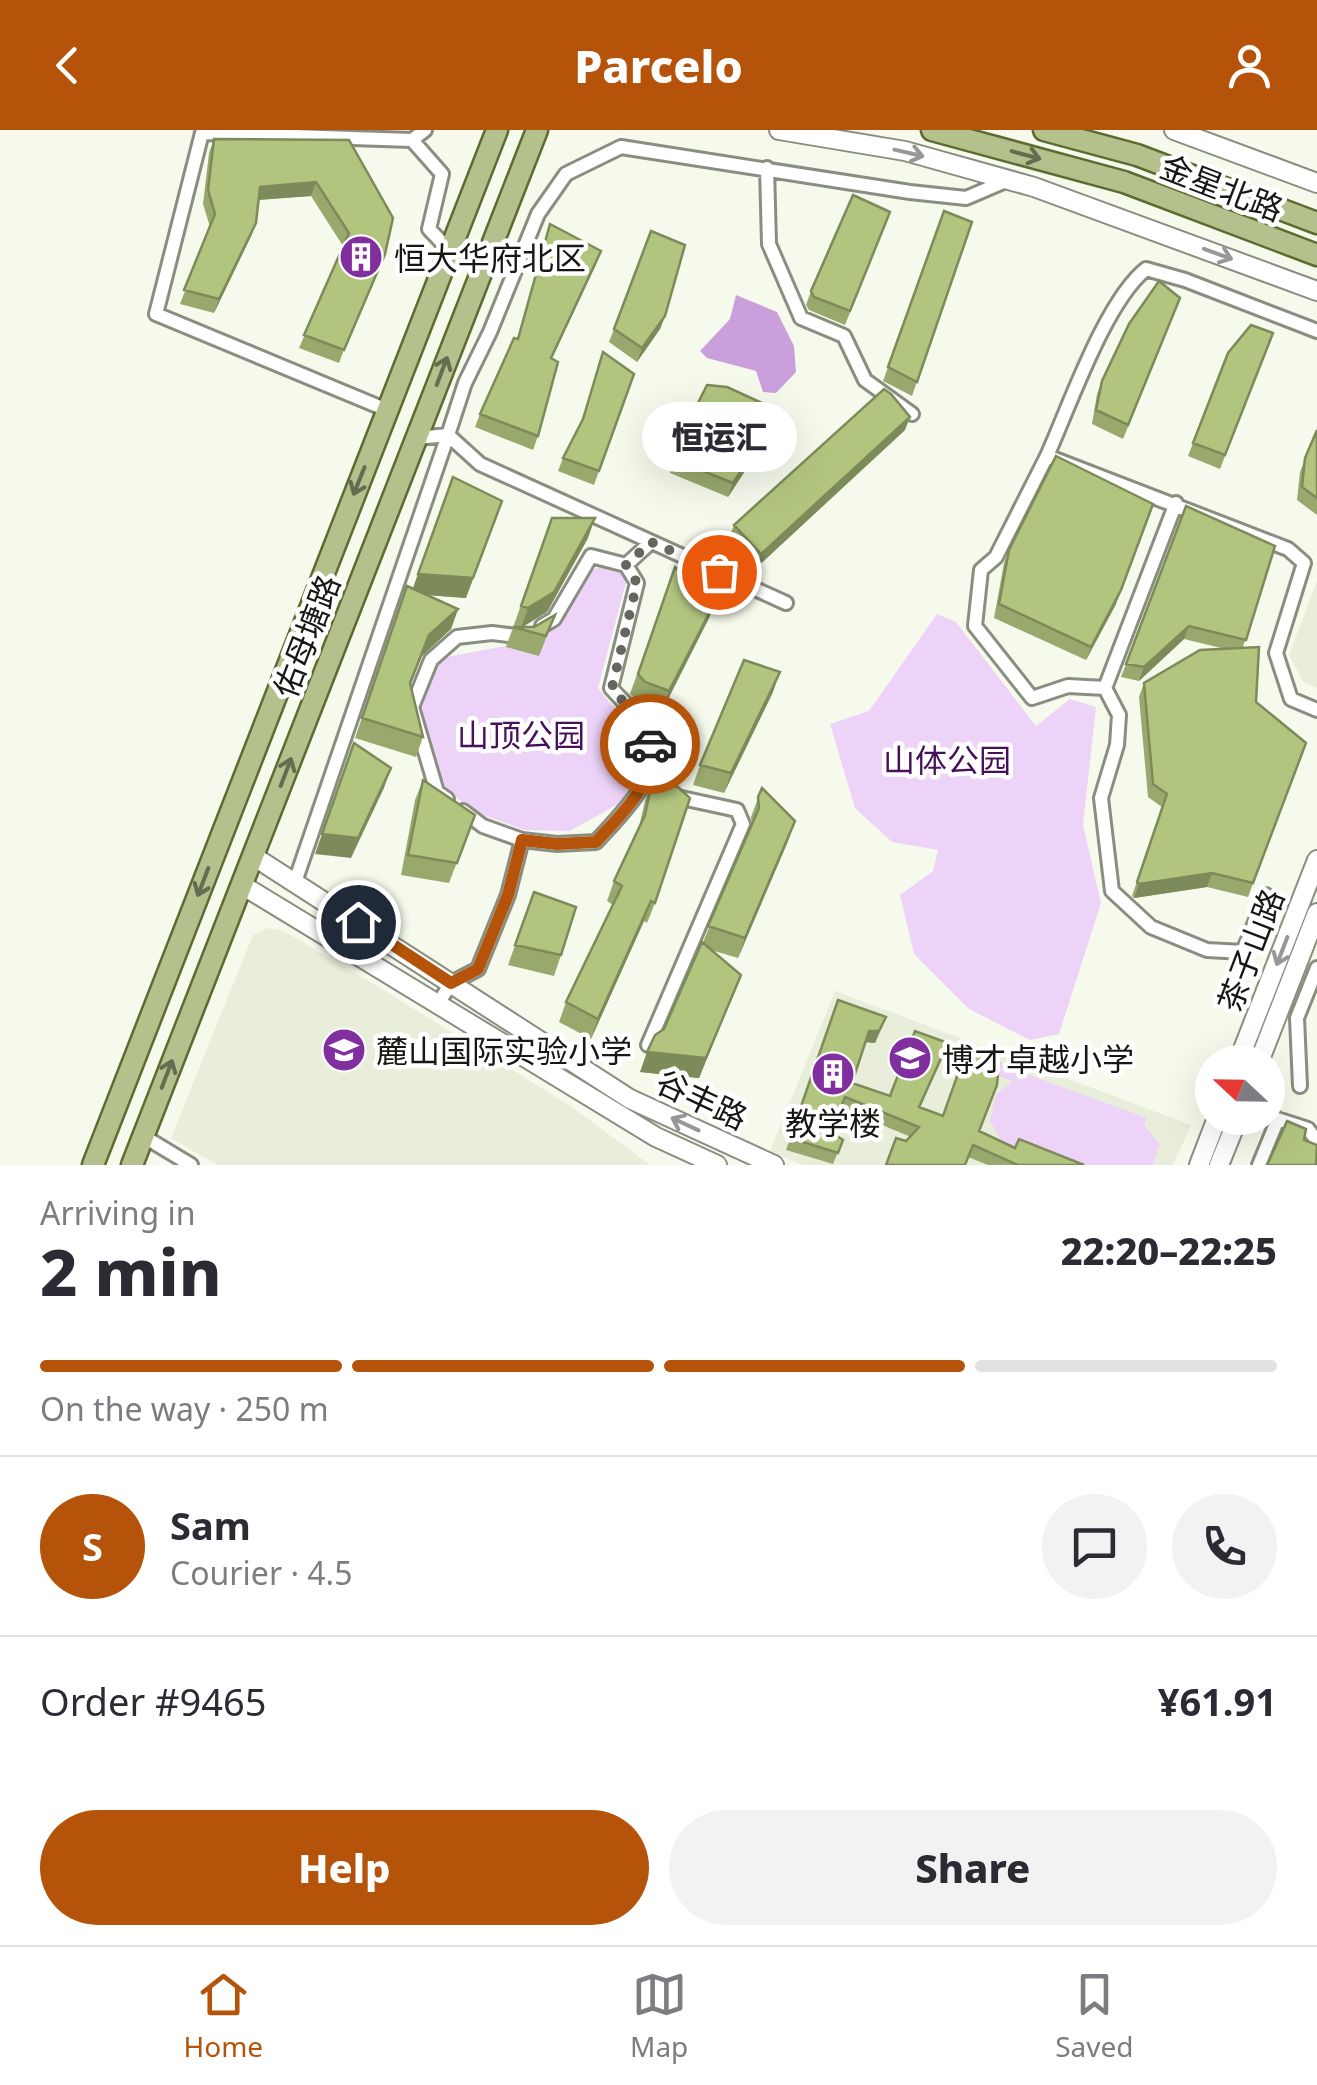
<!DOCTYPE html>
<meta charset="utf-8">
<style>
:root{--surface:#fff;--page:#f2f2f3;--text:#2b2b33;--muted:#7c7c81;--line:#e1e1e2;--accent:#b45309}
body{margin:0;font-family:"Noto Sans","Noto Sans SC",sans-serif;background:var(--page);color:var(--text);height:100vh;display:flex;flex-direction:column;font-size:38px;white-space:nowrap}
*{box-sizing:border-box;margin:0}
p{font-size:32px;color:var(--muted)}
.icon{flex:none;width:55px;height:55px;fill:none;stroke:currentColor;stroke-width:2;stroke-linecap:round;stroke-linejoin:round}
.map{position:relative;height:1035px;overflow:hidden}
.sheet{display:flex;flex-direction:column;background:var(--surface);flex:1}
.sheet>*{flex:none}
.needle{width:65px;rotate:292deg}
.buttons{position:absolute;left:1195px;top:915px;display:grid;gap:20px}
.buttons a{display:grid;place-items:center;width:90px;height:90px;border-radius:50%;background:var(--surface);box-shadow:0 10px 40px #0002;font-size:50px}
.pin{position:absolute;display:grid;place-items:center;width:85px;height:85px;color:#fff;margin:-42px;border:5px solid #fff;border-radius:50%;box-shadow:0 2px 10px #0007}
.courier{position:absolute;display:grid;place-items:center;width:100px;height:100px;margin:-50px;border:8px solid #b45309;border-radius:50%;background:#fff;color:#222;box-shadow:0 2px 12px #0007}
.bubble{position:absolute;height:70px;border-radius:35px;background:var(--surface);box-shadow:0 10px 40px #0002;font-size:32px;font-weight:800;line-height:70px;text-align:center}
.head em{font-style:normal;font-weight:800}
.head div{display:flex;flex-direction:column-reverse}
.head{display:flex;align-items:center;justify-content:space-between;height:170px;padding:0 40px}
h1{font-size:65px;font-weight:800;line-height:75px}
.bar{display:grid;grid-template-columns:repeat(4,1fr);gap:15px 10px;align-content:center;height:120px;padding:0 40px}
.bar i{height:12px;border-radius:8px;background:var(--line)}
.bar .current{background:var(--accent)}
.bar p{grid-column:span 4}
.line{display:flex;align-items:center;gap:25px;padding:0 40px;border-top:2px solid var(--line)}
.line div{flex:1}
.round{display:grid;place-items:center;flex:none;width:105px;height:105px;border-radius:52px;background:var(--page)}
.primary-button{display:flex;gap:20px;margin-top:auto;padding:20px 40px}
.primary-button a{flex:1;height:115px;border-radius:60px;background:var(--accent);color:#fff;font-size:40px;font-weight:800;line-height:115px;text-align:center}
.primary-button a+a{background:var(--page);color:var(--text)}
header{display:flex;justify-content:space-between;align-items:center;height:130px;padding:0 40px;background:var(--accent);color:#fff;font-size:45px;font-weight:800}
.dock{display:flex;justify-content:space-around;align-items:center;height:140px;border-top:2px solid var(--line);background:var(--surface);font-size:28px;color:var(--muted)}
.dock a{display:grid;justify-items:center;gap:5px}
.dock .current{color:var(--accent)}
.map>svg:first-child{display:block}
.built{fill:#e8eed9}
.green{fill:#edd3f8}
.water{fill:#caa0dc}
.lines{fill:none;stroke-linecap:round;stroke-linejoin:round}
.street-casing{stroke:#8a8e81;stroke-width:18}
.secondary-casing{stroke:#8a8e81;stroke-width:22}
.primary-casing{stroke:#5d6b31;stroke-width:25}
.street{stroke:#fff;stroke-width:12}
.secondary{stroke:#fff;stroke-width:18}
.primary{stroke:#b5c18d;stroke-width:20}
.wall{fill:#99a96d}
.shaded-wall{fill:#7d8a59}
.building{fill:#b2c57f;stroke:#7d8a59;stroke-width:2.5}
.oneway{stroke:#979795}
.oneway2{stroke:#666c50}
.done{stroke:#65675f;stroke-width:10;stroke-dasharray:0 18}
.route{stroke:#b45309;stroke-width:12}
.labels{text-anchor:middle;dominant-baseline:central;stroke-width:9;stroke-linejoin:round;paint-order:stroke}
.street-label{font-size:32px;fill:#171813;stroke:#fff}
.poi-label{font-size:32px;fill:#171813;stroke:#fff;text-anchor:start}
.park-label{font-size:32px;fill:#461158;stroke:#fff}
</style>
<header><svg class="icon" aria-label="back" viewBox="0 0 24 24"><path d="M15 5l-7 7 7 7"/></svg>Parcelo<svg class="icon" aria-label="person" viewBox="0 0 24 24"><circle cx="12" cy="8" r="4"/><path d="M4 21q1-7 8-7t8 7"/></svg></header>
<div class="map">
<svg width="1317" height="1035" viewBox="0 0 1317 1035">
<rect width="100%" height="100%" fill="#f6faec"/>
<path class="built" d="M1317 451V558L1304 553 1289 525Z
M268 798 284 801 390 864 572 977 650 1035H217L171 1008 253 805Z
M835 861 1191 995 1173 1035H802L770 1021Z"/>
<path class="green" d="M602 435 628 445 598 558 642 612 625 670 570 701 524 700 478 683 441 657 419 577 431 530 546 508 582 447Z
M937 484 956 492 1036 596 1070 569 1096 577 1083 695 1101 773 1059 904 1030 910 969 879 914 824 900 765 933 741 938 720 892 712 855 678 830 594 869 581Z
M991 931 1147 988 1144 995 1160 1014 1153 1035H1049L1002 1012 990 991 996 964 1013 952 987 941Z"/>
<path class="water" d="M736 165 777 182 794 216 796 242 776 263 763 262 756 241 707 228 700 221 730 189Z"/>
<g class="lines">
<defs>
<path id="street" d="M412 10 442 44 429 99 450 121
M767 38 769 114 801 188 844 206 865 250 912 284
M387 280 156 184 202 3 412 10 425 0
M1047 326C1070 275 1105 172 1146 139L1185 150 1317 201
M626 435 651 412
M786 473 480 334 448 305 465 253 490 202 538 84 566 44 621 17 910 62 966 68 1008 50
M1105 558 1176 373
M447 669 437 662 412 577 431 530 457 507 492 503 525 507
M522 710 557 714 596 712C620 685 668 642 648 602 640 586 622 571 611 558L637 453 626 435 591 426 554 489 542 496
M295 752 448 305 416 308
M1266 765 1243 822 1207 820 1151 797 1112 761 1101 668 1117 615 1119 585 1105 558 1068 556 1032 568 975 496 981 440 996 427 1047 326 1288 419 1304 433 1276 523 1291 569 1317 580
M438 874 451 853 478 839 508 765 522 710 483 696 463 681
M648 915 743 694 737 680 677 667
M1300 956 1297 888 1317 838
M1268 986 1308 999 1317 1011
M143 1006 191 1035
M1259 1035 1278 989"/>
<path id="secondary" d="M779 0 905 21 1034 57 1317 161
M1174 0 1317 53
M253 726 630 969 774 1035
M242 755 656 1007 717 1035
M1238 932 1317 730
M1259 932 1317 783
M1199 1035 1217 988
M1219 1035 1238 988"/>
<path id="primary" d="M932 0 1124 52 1317 125
M1044 0 1137 25 1317 93
M93 1035 497 0
M132 1035 537 0"/>
</defs>
<use href="#street" class="street-casing"/>
<use href="#secondary" class="secondary-casing"/>
<use href="#primary" class="primary-casing"/>
<use href="#street" class="street"/>
<use href="#secondary" class="secondary"/>
<use href="#primary" class="primary"/>
</g>
<path class="wall" d="M214 9 349 10 393 88 339 233 299 218 343 116 311 66 259 70 251 106 214 183 180 174 210 97 203 74 209 23Z
M944 81 972 92 912 266 883 251Z
M890 82 845 195 809 180 806 175 811 161Z
M550 94 596 134 552 228 538 306 533 320 475 297 480 284 517 209Z
M651 101 665 186 660 199 637 232 609 212Z
M1180 168 1123 309 1092 294 1097 264 1102 251Z
M1273 203 1220 339 1188 326 1228 223Z
M603 222 634 244 594 355 558 341 563 328 581 293Z
M780 281 775 295 728 367 670 343 681 307Z
M905 300 756 438 729 408 734 395Z
M1317 300V385L1297 370 1300 342Z
M453 347 466 468 428 465 458 479 451 499 422 526 410 555 423 607 416 627 355 608 407 456 413 458Z
M1186 376 1275 416 1243 517 1256 572 1306 613 1248 767 1207 757 1134 768 1132 766 1162 677 1148 667 1139 567 1144 553 1221 518 1184 509 1139 551 1121 547Z
M552 388 588 408 547 482 522 497H534L555 485 539 526 506 517Z
M1009 420 1116 474 1086 530 994 488 1004 433Z
M675 437 717 468 709 488 662 581 638 572 630 564Z
M773 562 724 663 693 655 700 635Z
M423 650 475 685 449 753 401 745 415 670Z
M652 651 655 773 647 793 644 791 591 909 559 892 566 872 613 775 607 771 614 751 639 697 645 671Z
M762 658 788 711 738 828 711 820 733 865 699 948 640 942 664 899 703 812 752 696 751 687Z
M534 762 561 825 554 846 508 835Z
M838 870 886 887 875 913 865 912 852 953 890 966 943 924 920 978 979 1001 1015 1018 1084 1035H988L968 1027 906 1011 911 1007 841 978 832 1003 843 1010 833 1034 786 1020Z"/>
<path class="shaded-wall" d="M316 52 311 66 255 70 260 57Z
M256 93 251 106 214 183 219 169Z
M601 121 596 134 546 241 551 228Z
M665 186 660 199 637 232 642 218Z
M780 281 775 295 728 367 733 353Z
M910 287 905 300 756 438 761 424Z
M1153 374 1116 474 1086 530 1091 517Z
M595 388 588 408 547 482 521 498 528 478Z
M495 391 466 468 411 464 418 444Z
M717 468 709 488 662 581 669 561Z
M458 479 451 499 422 526 403 573 429 505Z
M1189 496 1184 509 1139 551 1144 537Z
M780 542 773 562 724 663 731 643Z
M391 638 384 658 351 728 315 724 322 704Z
M795 691 788 711 738 828 745 808Z
M1212 743 1207 757 1134 768 1139 754Z
M651 771 644 791 591 909 598 889Z
M741 845 699 948 640 942 647 922Z
M886 887 875 913 865 912 869 901Z"/>
<path class="building" d="M214 9 349 10 393 88 385 124 344 220 304 205 349 103 316 52 260 57 256 93 219 169 184 160 215 84 208 60Z
M853 65 890 82 850 181 814 167 811 161Z
M944 81 972 92 917 252 888 237Z
M550 94 601 121 551 228 558 232 538 306 480 284 514 208 518 209Z
M651 101 685 115 665 186 642 218 614 199Z
M1159 151 1180 168 1128 295 1096 280 1102 251 1129 194Z
M1251 195 1273 203 1225 325 1193 313 1228 223Z
M603 222 634 244 599 341 563 328 583 289Z
M707 255 727 257 780 281 733 353 675 330 681 307Z
M884 259 891 264 910 287 761 424 734 395Z
M1317 300V368L1302 357 1305 328Z
M1056 326 1153 374 1121 460 1091 517 999 474 1009 420Z
M453 347 502 371 473 448 418 444Z
M1186 376 1275 416 1246 510 1189 496 1144 537 1126 534Z
M552 388H595L554 462 528 478 521 476Z
M675 437 717 468 669 561 645 552 638 544Z
M407 456 458 479 429 505 410 553 423 607 362 588Z
M555 485 546 506 513 497H534Z
M1259 517 1256 572 1306 613 1253 753 1212 743 1139 754 1137 752 1167 664 1153 654 1144 553 1200 520Z
M744 530 780 542 731 643 700 635Z
M354 613 391 638 358 708 322 704Z
M423 650 475 685 457 733 408 725Z
M652 651 678 657 690 668 655 773 651 771 598 889 566 872 622 756 614 751 645 685Z
M762 658 795 691 745 808 708 796 759 678 758 667Z
M534 762 576 777 561 825 515 815Z
M702 812 741 845 706 928 647 922 655 905 664 899Z
M838 870 886 887 879 901H869L852 953 890 966 915 901 948 913 919 977 943 986 966 921 999 933 997 955 979 1001 1015 1018 1019 1009 1084 1035H1018L973 1015 965 1035H886L896 1008 906 1011 919 997 845 967 831 1002 843 1010 838 1023 790 1008Z
M1287 991 1306 999 1304 1010 1317 1015 1316 1035H1267Z"/>
<defs><path id="oneway-shaft" d="M-6 0H5M1.5-3L5.5 0L1.5 3" fill="none" stroke-width="1.6" stroke-linecap="round" stroke-linejoin="round" transform="scale(2.5)"/></defs>
<g class="oneway">
<use href="#oneway-shaft" transform="translate(909 23) rotate(13)"/>
<use href="#oneway-shaft" transform="translate(1218 124) rotate(20)"/>
<use href="#oneway-shaft" transform="translate(1282 821) rotate(111)"/>
<use href="#oneway-shaft" transform="translate(685 994) rotate(-155)"/>
</g>
<g class="oneway2">
<use href="#oneway-shaft" transform="translate(1026 25) rotate(15)"/>
<use href="#oneway-shaft" transform="translate(442 241) rotate(-69)"/>
<use href="#oneway-shaft" transform="translate(359 351) rotate(112)"/>
<use href="#oneway-shaft" transform="translate(286 642) rotate(-69)"/>
<use href="#oneway-shaft" transform="translate(203 752) rotate(111)"/>
<use href="#oneway-shaft" transform="translate(167 944) rotate(-69)"/>
</g>
<g class="lines">
<path class="done" d="M650 614 648 602 612 558 637 453 626 435 651 412 719 442"/>
<path class="route" d="M358 792 451 853 478 839 508 765 522 710 557 714 596 712C621 684 656 654 650 614"/>
</g>
<defs>
<symbol id="building-disc" viewBox="-11 -11 22 22"><circle r="9.5" fill="#812f9f" stroke="#fff"/><path d="M-4-6H4V6H1V3H-1V6H-4ZM-2.5-4.3h1.7v1.8h-1.7ZM.8-4.3h1.7v1.8H.8ZM-2.5-1h1.7V.8h-1.7ZM.8-1h1.7V.8H.8Z" fill="#fff"/></symbol>
<symbol id="school-disc" viewBox="-11 -11 22 22"><circle r="9.5" fill="#812f9f" stroke="#fff"/><path d="M0-5L7-2L0 1L-7-2ZM-4 1L0 2.5L4 1V4Q0 6-4 4Z" fill="#fff"/></symbol>
</defs>
<g fill-rule="evenodd">
<use href="#building-disc" x="336" y="102" width="50" height="50"/>
<use href="#school-disc" x="319" y="895" width="50" height="50"/>
<use href="#school-disc" x="885" y="903" width="50" height="50"/>
<use href="#building-disc" x="808" y="919" width="50" height="50"/>
</g>
<g class="labels">
<g class="street-label">
<text transform="translate(1222 57) rotate(21)">金星北路</text>
<text transform="translate(306 506) rotate(-69)">佑母塘路</text>
<text transform="translate(1250 820) rotate(-69)">茶子山路</text>
<text transform="translate(702 969) rotate(25)">谷丰路</text>
</g>
<g class="poi-label">
<text x="394" y="127">恒大华府北区</text>
<text x="376" y="920">麓山国际实验小学</text>
<text x="942" y="928">博才卓越小学</text>
<text x="833" y="992" text-anchor="middle">教学楼</text>
</g>
<g class="park-label">
<text x="521" y="604">山顶公园</text>
<text x="947" y="629">山体公园</text>
</g>
</g>
</svg>
<div class="buttons">
<a><svg class="needle" viewBox="-14 -14 28 28"><path d="M0-13l5 13h-10z" fill="#e53935"/><path d="M0 13l5-13h-10z" fill="#7c7c81"/></svg></a>
</div>
<div class="pin" style="left:719px;top:442px;background:#ea580c"><svg class="icon" aria-label="bag" viewBox="0 0 24 24"><path d="M5 8h14l-1 12H6zM9 8a3 3 0 0 1 6 0"/></svg></div>
<div class="pin" style="left:358px;top:792px;background:#1f2937"><svg class="icon" aria-label="home" viewBox="0 0 24 24"><path d="M3 11l9-7 9 7M6 9v11h12V9"/></svg></div>
<div class="courier" style="left:650px;top:614px"><svg class="icon" aria-label="car" viewBox="0 0 24 24"><path d="M5 17H2v-5l4-1 3-4h7l3 4 3 1v5h-3M9 17h6M6 11h13"/><circle cx="7" cy="17" r="2"/><circle cx="17" cy="17" r="2"/></svg></div>
<div class="bubble" style="left:642px;top:272px;width:155px">恒运汇</div>
</div>
<section class="sheet">
<div class="head"><div><h1>2 min</h1><p>Arriving in</p></div><em>22:20–22:25</em></div>
<div class="bar"><i class="current"></i><i class="current"></i><i class="current"></i><i></i><p>On the way · 250 m</p></div>
<div class="line" style="height:180px"><b class="round" style="background:var(--accent);color:#fff">S</b><div><b>Sam</b><p>Courier · 4.5</p></div><a class="round"><svg class="icon" aria-label="chat" viewBox="0 0 24 24"><path d="M4 5h16v11H9l-5 4z"/></svg></a><a class="round"><svg class="icon" aria-label="phone" viewBox="0 0 24 24"><path d="M5 4h4l2 5-3 2q2 4 5 5l2-3 5 2v4C11 20 4 13 5 4z"/></svg></a></div>
<div class="line" style="height:130px"><div>Order #9465</div><b>¥61.91</b></div>
<div class="primary-button"><a>Help</a><a>Share</a></div>
</section>
<nav class="dock">
<a class="current"><svg class="icon" aria-label="home" viewBox="0 0 24 24"><path d="M3 11l9-7 9 7M6 9v11h12V9"/></svg>Home</a>
<a><svg class="icon" aria-label="map" viewBox="0 0 24 24"><path d="M3 6l6-2 6 2 6-2v14l-6 2-6-2-6 2zM9 4v14M15 6v14"/></svg>Map</a>
<a><svg class="icon" aria-label="saved" viewBox="0 0 24 24"><path d="M7 4h10v16l-5-4-5 4z"/></svg>Saved</a>
</nav>
